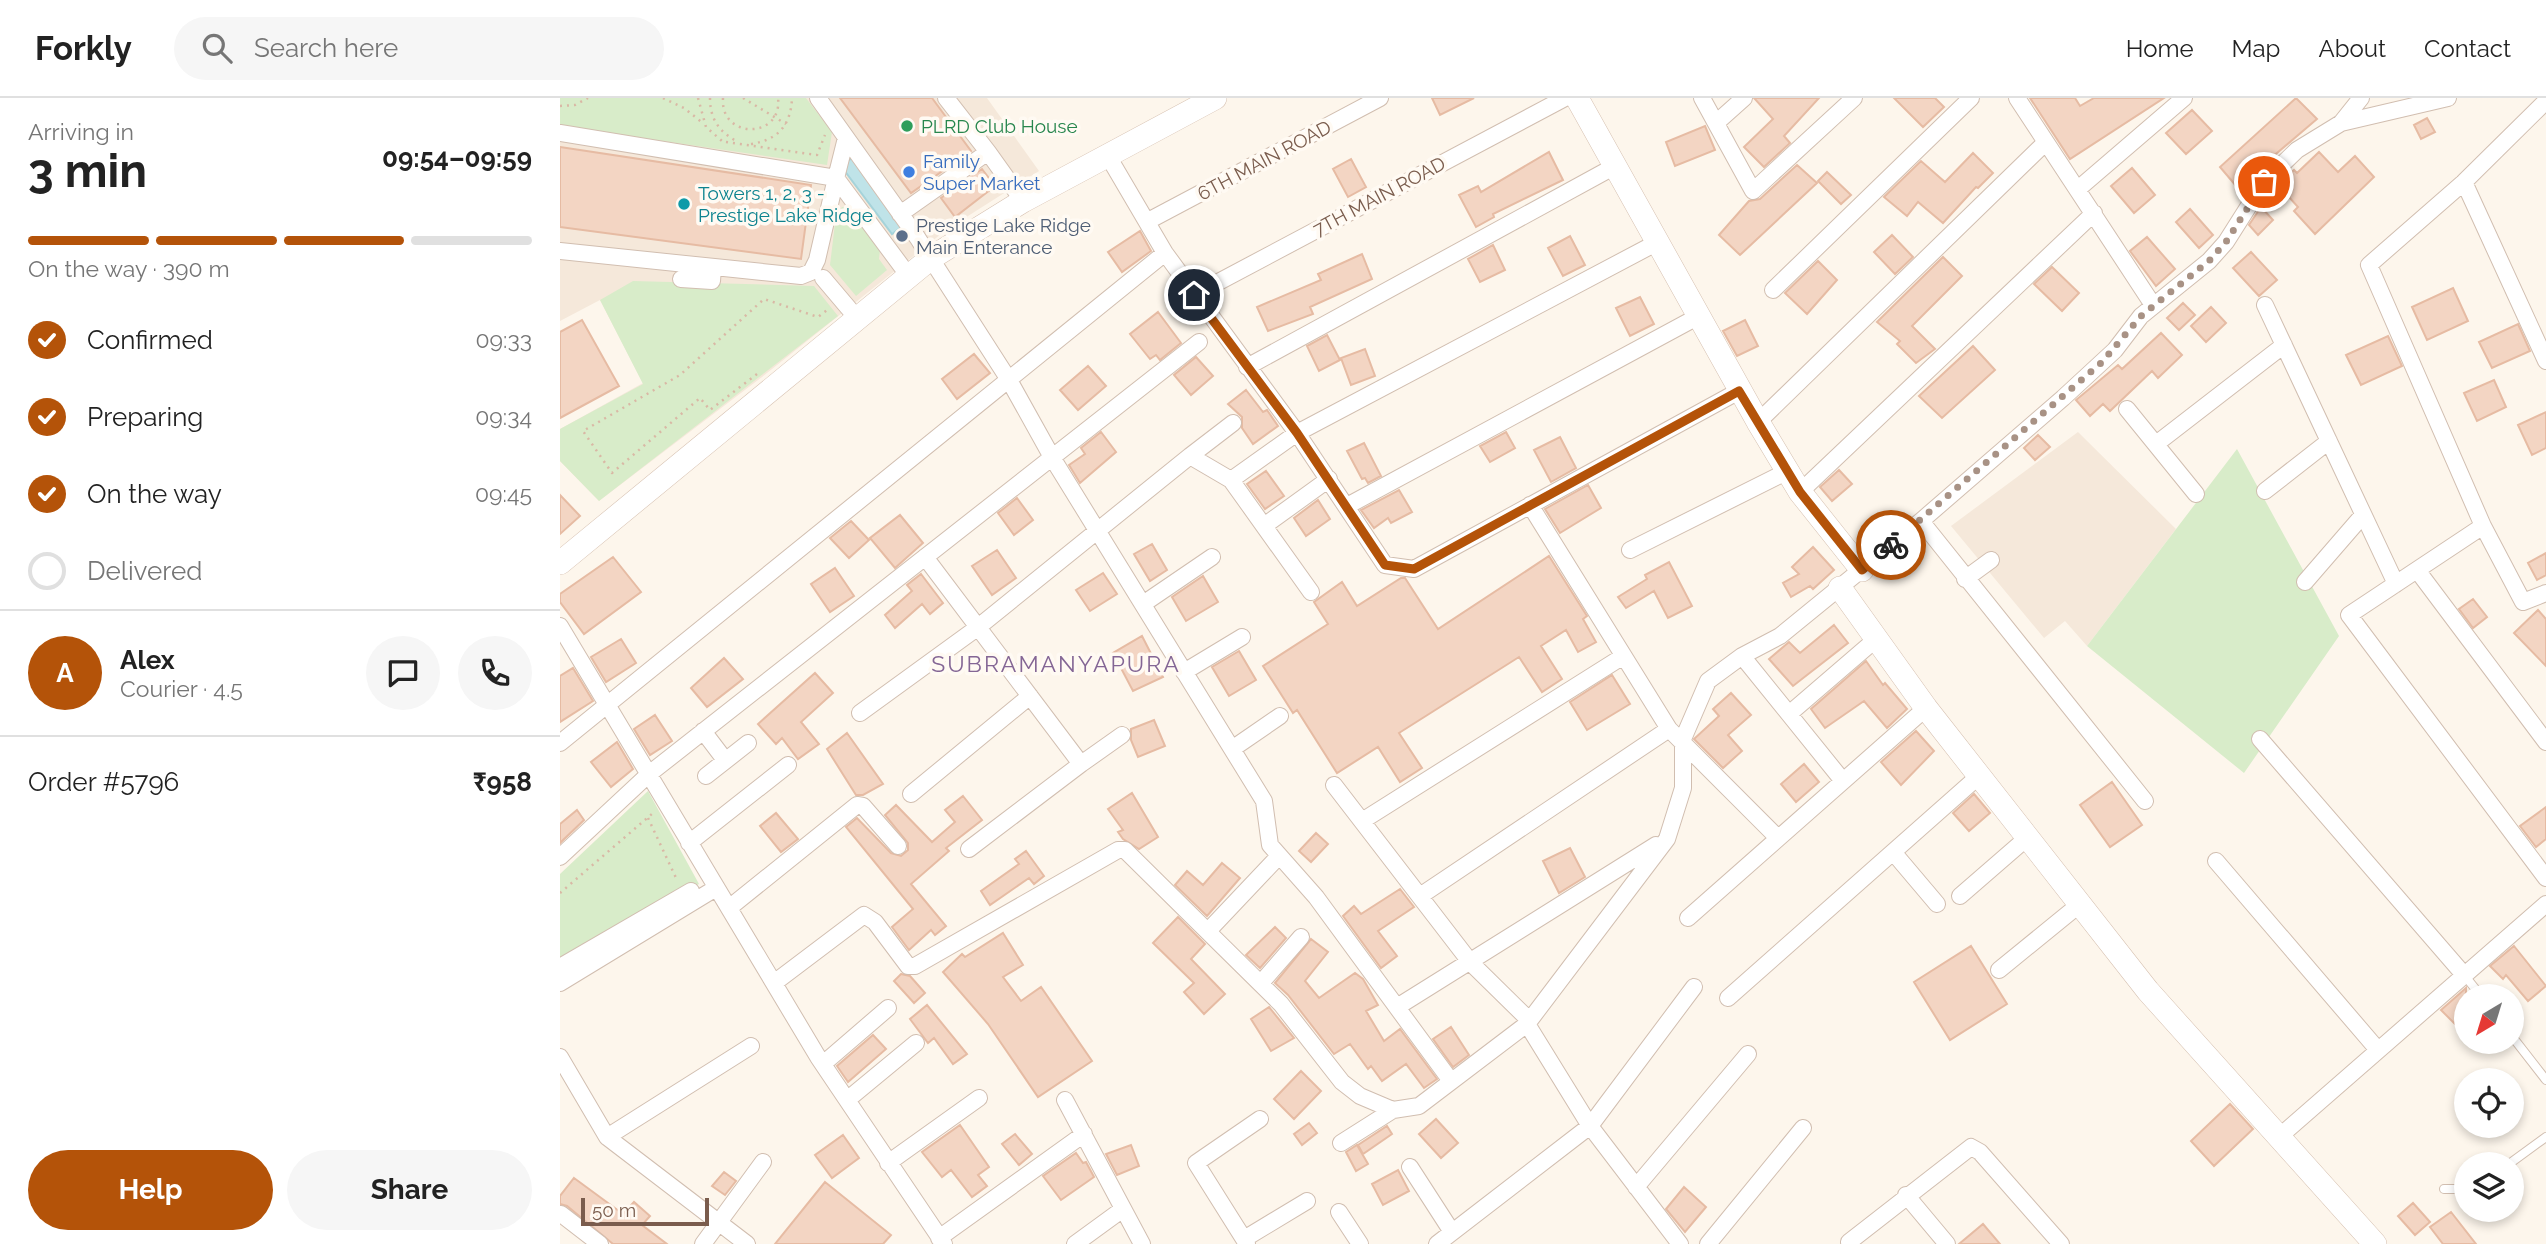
<!DOCTYPE html>
<meta charset="utf-8">
<style>
:root{--surface:#fff;--page:#f6f6f6;--text:#222;--muted:#767676;--line:#e0e0e0;--accent:#b45309}
body{margin:0;font-family:Raleway,sans-serif;background:var(--page);color:var(--text);height:100vh;display:flex;flex-direction:column;font-size:26px;white-space:nowrap}
*{box-sizing:border-box;margin:0}
p{font-size:23px;color:var(--muted)}
.icon{flex:none;width:38px;height:38px;fill:none;stroke:currentColor;stroke-width:2;stroke-linecap:round;stroke-linejoin:round}
.map{position:relative;flex:1;overflow:hidden}
.sheet{display:flex;flex-direction:column;background:var(--surface);width:560px}
.sheet>*{flex:none}
.needle{width:46px;rotate:218deg}
.controls{position:absolute;left:1894px;top:886px;display:grid;gap:14px}
.controls a{display:grid;place-items:center;width:70px;height:70px;border-radius:50%;background:var(--surface);box-shadow:0 4px 10px #0003;font-size:35px}
.scale{position:absolute;left:21px;bottom:18px;width:128px;box-sizing:border-box;padding-left:7px;border:4px solid #7a5c4d;border-top:0;font-size:19px;line-height:24px;white-space:nowrap;color:#7a5c4d;-webkit-text-stroke:5px #fffaf3;paint-order:stroke}
.pin{position:absolute;display:grid;place-items:center;width:60px;height:60px;color:#fff;margin:-30px;border:4px solid #fff;border-radius:50%;box-shadow:0 2px 7px #0007}
.courier{position:absolute;display:grid;place-items:center;width:70px;height:70px;margin:-35px;border:5px solid #b45309;border-radius:50%;background:#fff;color:#222;box-shadow:0 2px 9px #0007}
.overview em{font-style:normal;font-weight:700}
.overview div{display:flex;flex-direction:column-reverse}
.overview{display:flex;align-items:center;justify-content:space-between;height:119px;padding:0 28px}
h1{font-size:46px;font-weight:700;line-height:52px}
.bar{display:grid;grid-template-columns:repeat(4,1fr);gap:10px 7px;align-content:center;height:84px;padding:0 28px}
.bar i{height:9px;border-radius:5px;background:var(--line)}
.bar .on{background:var(--accent)}
.bar p{grid-column:span 4}
.line{display:flex;align-items:center;gap:18px;padding:0 28px;border-top:2px solid var(--line)}
.line div{flex:1}
.round{display:grid;place-items:center;flex:none;width:74px;height:74px;border-radius:37px;background:var(--page)}
ol{padding:0 28px;list-style:none}
li{display:flex;align-items:center;gap:21px;height:77px}
li p{margin-inline-start:auto}
li .icon{padding:7px;border-radius:50%;background:var(--accent);color:#fff;stroke-width:4}
li:last-child{color:var(--muted)}
li i{width:38px;height:38px;border:4px solid var(--line);border-radius:50%}
.action{display:flex;gap:14px;margin-top:auto;padding:14px 28px}
.action a{flex:1;height:80px;border-radius:42px;background:var(--accent);color:#fff;font-size:28px;font-weight:700;line-height:80px;text-align:center}
.action a+a{background:var(--page);color:var(--text)}
header{display:flex;align-items:center;gap:42px;box-sizing:border-box;height:98px;padding:0 35px;background:var(--surface);border-bottom:2px solid var(--line)}
header strong{font-size:33px}
nav{display:flex;gap:38px;margin-inline-start:auto;font-size:24px}
.search{width:490px;height:63px;background:var(--page);display:flex;align-items:center;gap:18px;box-sizing:border-box;padding:0 24px;border-radius:38px;color:var(--muted);font-size:26px}
main{display:flex;flex:1;min-height:0}
.map>svg:first-child{display:block}
.residential{fill:#f5e8da}
.green{fill:#d8ecc9}
.water{fill:#bfe3e8;stroke:#a5d3da;stroke-width:2}
.building{fill:#f3d5c3;stroke:#e6bba3;stroke-width:2}
.lines{fill:none;stroke-linecap:round;stroke-linejoin:round}
.lane-casing{stroke:#d1beb0;stroke-width:10}
.street-casing{stroke:#d1beb0;stroke-width:18}
.secondary-casing{stroke:#d6c0b0;stroke-width:24}
.path{stroke:#d9b8a5;stroke-width:2.5;stroke-dasharray:2 5;stroke-linecap:butt}
.lane{stroke:#fff;stroke-width:8}
.street{stroke:#fff;stroke-width:16}
.secondary{stroke:#fff;stroke-width:23}
.done{stroke:#a89285;stroke-width:7;stroke-dasharray:0 12.6}
.route{stroke:#b45309;stroke-width:9}
.leisure-dot{fill:#2e9e5b;stroke:#fffaf3;stroke-width:2.5}
.shop-dot{fill:#3f7fe0;stroke:#fffaf3;stroke-width:2.5}
.culture-dot{fill:#0f9aa8;stroke:#fffaf3;stroke-width:2.5}
.service-dot{fill:#5c6f8a;stroke:#fffaf3;stroke-width:2.5}
.labels{text-anchor:middle;dominant-baseline:central;stroke-width:7;stroke-linejoin:round;paint-order:stroke}
.leisure-label{font-size:19px;fill:#27864d;stroke:#fffaf3;text-anchor:start}
.street-label{font-size:19px;fill:#7a5c4d;stroke:#fffaf3}
.shop-label{font-size:19px;fill:#366cbe;stroke:#fffaf3;text-anchor:start}
.culture-label{font-size:19px;fill:#0d838f;stroke:#fffaf3;text-anchor:start}
.service-label{font-size:19px;fill:#4e5e75;stroke:#fffaf3;text-anchor:start}
.quarter-label{font-size:23px;letter-spacing:2px;fill:#846695;stroke:#fffaf3}
</style>
<header>
<strong>Forkly</strong>
<div class="search"><svg class="icon" aria-label="search" viewBox="0 0 24 24"><circle cx="10" cy="10" r="6"/><path d="M15 15l6 6"/></svg>Search here</div>
<nav><a>Home</a><a>Map</a><a>About</a><a>Contact</a></nav>
</header>
<main>
<section class="sheet">
<div class="overview"><div><h1>3 min</h1><p>Arriving in</p></div><em>09:54–09:59</em></div>
<div class="bar"><i class="on"></i><i class="on"></i><i class="on"></i><i></i><p>On the way · 390 m</p></div>
<ol>
<li><svg class="icon" aria-label="check" viewBox="0 0 24 24"><path d="M5 12l5 5 9-10"/></svg>Confirmed<p>09:33</p></li>
<li><svg class="icon" aria-label="check" viewBox="0 0 24 24"><path d="M5 12l5 5 9-10"/></svg>Preparing<p>09:34</p></li>
<li><svg class="icon" aria-label="check" viewBox="0 0 24 24"><path d="M5 12l5 5 9-10"/></svg>On the way<p>09:45</p></li>
<li><i></i>Delivered</li>
</ol>
<div class="line" style="height:126px"><b class="round" style="background:var(--accent);color:#fff">A</b><div><b>Alex</b><p>Courier · 4.5</p></div><a class="round"><svg class="icon" aria-label="chat" viewBox="0 0 24 24"><path d="M4 5h16v11H9l-5 4z"/></svg></a><a class="round"><svg class="icon" aria-label="phone" viewBox="0 0 24 24"><path d="M5 4h4l2 5-3 2q2 4 5 5l2-3 5 2v4C11 20 4 13 5 4z"/></svg></a></div>
<div class="line" style="height:91px"><div>Order #5796</div><b>₹958</b></div>
<div class="action"><a>Help</a><a>Share</a></div>
</section>
<div class="map">
<svg width="1986" height="1146" viewBox="0 0 1986 1146">
<rect width="100%" height="100%" fill="#fdf6ec"/>
<path class="residential" d="M0 0H427L479 73 386 132 202 279 39 403 0 363V331L83 285 40 202 0 223Z
M1518 334 1616 431 1527 548 1505 523 1484 540 1391 428Z"/>
<path class="green" d="M0 0H246L272 34 267 67 0 28Z
M282 109 289 110 320 152 319 161 327 172 296 198 270 167 276 117Z
M73 183 254 188 278 218 39 403 0 363V331L83 286 40 202Z
M1677 351 1779 538 1684 675 1527 548Z
M88 693 139 786 0 861V776Z"/>
<path class="water" d="M292 60 343 128 332 136 281 68Z"/>
<path class="building" d="M280 0H372L411 53 351 95Z
M872 0H914L880 17Z
M1194 0H1259L1224 38 1230 45 1204 69 1184 49 1213 21Z
M1334 0H1375L1384 9 1363 29Z
M1470 0H1515L1520 8 1534 0H1604L1510 61Z
M1736 0 1757 21 1677 89 1660 69Z
M1632 12 1652 33 1626 56 1606 35Z
M1867 20 1875 34 1861 41 1854 27Z
M1145 28 1155 52 1115 68 1106 44Z
M0 49 251 87 241 161 0 129Z
M989 54 1003 82 933 116 934 119 916 129 899 97 918 88 921 94Z
M1759 54 1778 74 1795 58 1814 79 1755 136 1734 113 1738 109 1718 87 1734 72 1737 75Z
M1413 55 1433 75 1418 90 1416 89 1383 125 1358 104 1347 118 1324 99 1361 63 1385 84Z
M791 61 806 89 788 99 773 71Z
M1237 67 1257 85 1180 157 1159 137 1189 103 1200 101Z
M1572 70 1595 97 1574 115 1551 88Z
M422 71 435 88 395 119 381 100Z
M1267 74 1291 97 1281 106 1258 83Z
M1701 109 1713 122 1698 137 1689 127Z
M1630 111 1653 137 1639 150 1616 124Z
M580 133 591 153 562 174 548 154Z
M1332 137 1353 159 1335 176 1314 154Z
M1010 138 1025 167 1003 178 988 150Z
M1587 139 1615 171 1596 188 1570 153Z
M933 147 945 172 920 184 908 161Z
M1691 154 1717 182 1699 198 1673 170Z
M802 156 812 181 750 209 753 216 708 233 697 209 761 182 758 176Z
M1383 159 1402 178 1352 228 1375 251 1356 265 1337 246 1340 243 1317 224Z
M1258 163 1277 182 1247 216 1225 195Z
M1492 169 1519 195 1502 213 1474 186Z
M1893 190 1908 223 1867 242 1852 209Z
M1080 199 1094 226 1070 238 1056 210Z
M1623 205 1635 217 1619 232 1607 220Z
M1651 209 1666 225 1646 244 1631 228Z
M598 214 621 245 600 262 596 257 590 261 570 236Z
M22 222 59 288 0 320V234Z
M1185 222 1198 248 1177 258 1163 233Z
M1958 226 1970 253 1932 270 1919 244Z
M1601 235 1622 257 1598 280 1592 273 1550 313 1543 306 1530 318 1516 302 1558 267 1562 271Z
M767 237 780 262 759 273 747 248Z
M1828 238 1842 268 1801 287 1786 257Z
M1413 248 1435 272 1382 320 1359 298Z
M805 251 815 278 791 287 781 260Z
M414 256 430 275 397 301 382 281Z
M636 259 653 278 631 297 614 277Z
M528 268 546 288 518 312 500 292Z
M1934 282 1946 309 1917 323 1904 295Z
M686 292 703 314 707 312 718 328 693 346 682 330V319L668 306Z
M1986 314V350L1972 357 1958 327Z
M541 334 556 354 520 385 509 367 525 356 521 350Z
M946 334 955 350 930 364 920 348Z
M1478 337 1490 349 1475 362 1464 350Z
M1000 339 1016 370 991 384 974 352Z
M804 345 821 378 808 385 805 380 802 381 787 353Z
M1279 372 1292 386 1272 403 1260 389Z
M706 373 724 398 705 411 687 386Z
M1028 387 1041 410 1000 435 985 411Z
M839 392 852 414 831 425 828 420 814 430 801 412Z
M0 397 20 418 0 436Z
M457 400 473 422 454 437 438 415Z
M758 402 770 421 746 438 734 420Z
M340 417 363 445 335 470 310 440Z
M291 423 309 442 289 460 270 440Z
M592 446 607 472 590 483 574 456Z
M1253 449 1274 472 1253 491 1250 488 1231 499 1223 485 1239 476 1232 469Z
M437 452 456 480 432 497 412 468Z
M1986 455V477L1977 482 1968 465Z
M989 458 1027 518 1023 521 1036 544 1018 554 1006 532 981 548 1002 581 982 594 959 559 839 635 862 670 840 684 818 649 777 675 737 612 733 615 703 568 768 526 754 504 782 484 797 508 841 480H845L878 531Z
M53 459 81 494 24 536 0 504V496Z
M1109 464 1132 508 1108 520 1094 493 1066 510 1058 499 1087 481 1085 477Z
M275 470 294 498 270 514 251 486Z
M543 475 557 496 530 513 516 492Z
M361 476 383 505 370 516 362 506 335 530 325 517 352 493 347 487Z
M643 478 658 504 626 523 612 499Z
M1913 501 1927 519 1913 530 1899 511Z
M1978 512 1986 521V568L1954 535Z
M1274 527 1288 545 1233 588 1209 561 1229 544 1240 555Z
M582 538 603 579 573 593 553 555Z
M61 541 76 565 46 584 31 559Z
M679 553 696 582 669 598 652 569Z
M164 560 183 581 147 609 131 590Z
M1306 563 1323 587 1325 585 1347 611 1327 630 1304 603 1265 630 1251 611Z
M13 570 33 603 0 624V578Z
M255 575 273 595 241 624 259 646 238 661 222 640 216 646 198 626Z
M1052 577 1070 606 1027 632 1010 604Z
M1171 595 1191 617 1168 637 1182 653 1163 670 1134 641 1159 618 1153 611Z
M95 617 112 643 90 657 74 631Z
M594 622 605 648 578 659 571 642V631Z
M1356 633 1374 653 1341 687 1321 664Z
M287 635 323 686 303 697H296L267 651Z
M57 644 73 671 51 689 31 664Z
M1244 666 1259 684 1236 704 1221 686Z
M1552 684 1582 727 1550 749 1520 707Z
M572 695 598 739 579 751 563 741 558 734 563 732 548 711Z
M1414 696 1430 715 1409 733 1393 715Z
M403 698 422 722 386 750 389 753 351 786 386 828 375 837 371 832 349 852 332 829 353 811 286 729 297 720 331 755 341 758 348 752V745L325 717 336 707 372 744 395 724 385 712Z
M1986 709V741L1976 749 1960 728Z
M17 712 24 722 0 745V726Z
M216 715 238 741 221 754 200 728Z
M756 735 768 746 751 764 739 753Z
M1010 750 1025 779 999 795 983 763Z
M466 753 484 778 474 786 469 780 430 807 421 793 459 766 455 761Z
M662 765 680 780 647 818 615 787 627 773 643 787Z
M840 791 854 809 818 833 837 858 821 870 783 818 794 808 801 816Z
M618 819 645 846 631 861 665 896 644 916 624 894 634 885 593 845Z
M715 829 726 840 700 870 686 857Z
M443 835 463 867 443 879 461 903 481 889 532 963 478 999 428 926 383 874 402 856 405 859Z
M751 841 768 854 745 883 759 900 795 875 803 881 818 907 806 913 824 943 840 931 877 981 864 990 846 966 822 983 811 968 808 971 790 946 774 956 728 897 715 885Z
M1411 848 1447 906 1390 942 1354 884Z
M1954 848 1986 888 1968 903 1946 877 1943 881 1930 868Z
M341 876 350 878 365 895 354 905 334 883Z
M1906 890V919L1897 928 1881 912Z
M367 907 407 956 393 966 374 940 368 945 350 921Z
M709 909 734 940 711 953 691 921Z
M891 929 909 957 893 969 873 941Z
M313 937 326 951 288 984 277 968Z
M741 973 761 993 734 1021 714 1001Z
M1670 1006 1693 1031 1654 1068 1631 1043Z
M876 1021 898 1045 881 1060 859 1036Z
M749 1025 757 1035 742 1047 734 1036Z
M400 1027 429 1069 418 1077 427 1088 412 1099 391 1072 382 1079 362 1054Z
M827 1028 832 1036 803 1056 798 1047Z
M455 1036 472 1056 459 1067 442 1046Z
M283 1037 299 1060 272 1080 255 1057Z
M571 1047 579 1068 557 1077 546 1056Z
M797 1047 808 1066 796 1073 786 1054Z
M516 1055 523 1065 526 1064 534 1079 501 1102 483 1078Z
M838 1072 849 1093 823 1107 812 1086Z
M164 1074 176 1083 165 1097 152 1088Z
M14 1080 63 1116 74 1104 90 1118 82 1127 107 1146H53L7 1108 0 1106V1098Z
M265 1084 331 1137 323 1146H215Z
M1124 1089 1146 1109 1125 1134 1106 1111Z
M1853 1105 1870 1124 1855 1137 1838 1118Z
M1891 1114 1916 1146H1883L1870 1129Z
M1423 1126 1440 1146H1399Z"/>
<g class="lines">
<defs>
<path id="lane" d="M1905 878 1921 898
M1951 937 1986 982
M1949 1066 1986 1039
M1884 1091H1906"/>
<path id="street" d="M258 0 357 139 449 282 493 361 704 703 710 747 756 799 891 983
M1142 0 1193 93 1294 0
M1457 0 1593 207
M1986 3 1904 84 1809 167 1923 428 1789 517 1986 780
M1156 25 1184 0
M1781 25 1801 0
M0 35 276 80 286 40
M428 54 463 103
M548 58 605 155 737 335 825 467 854 471 1179 293
M1904 84 1986 263
M1518 91 1624 0
M340 116 428 54 386 0
M588 123 820 0
M0 153 241 178 251 174 257 162 276 80 348 177
M263 180 296 219
M121 181 152 183 153 170
M1213 192 1411 0
M634 197 1005 0
M1705 207 1836 486
M687 269 1057 67
M1567 311 1636 396
M1198 324 1486 44
M1596 346 1724 247
M630 358 673 325
M671 382 751 494
M1705 393 1769 343
M1240 394 1534 115
M970 407 1109 631 1218 740
M787 408 1139 218
M1361 423 1585 703
M704 428 769 381
M1923 428 1963 504 1986 495
M1070 452 1228 373
M365 459 521 666 409 751
M1857 472 1986 644
M1405 481 1431 462
M1745 484 1803 417
M583 506 652 459
M0 528 258 959 384 1146
M1182 558 1283 683
M624 574 682 539
M300 615 417 530 630 358 671 382 737 335 1098 144
M1229 616 1315 542
M143 633 165 662
M1700 641 1905 878
M0 645 605 155
M672 651 720 618
M521 666 562 637
M146 678 188 645
M774 687 911 865 968 921
M351 696 470 598
M802 723 1062 559
M129 745 228 667
M1333 754 1377 806
M0 759 89 676 639 244
M1656 763 1818 952
M860 798 1109 631
M1400 798 1468 739
M169 810 297 707 303 708 338 748
M1128 820 1366 610
M648 833 719 758
M0 869 131 793
M1439 872 1520 806
M0 885 156 790
M214 885 304 817 315 824 348 868H355L558 752H565L721 906 782 984 800 998 833 1012 859 1008 967 926 1107 741 1123 690V641L1148 583 1182 558 1220 538 1361 423 1503 300 1555 252 1581 218 1649 163 1666 144 1704 84 1737 52 1781 25 1888 0
M701 885 741 839
M1168 900 1420 677
M837 909 1096 747
M967 926 1030 1028 1120 1146
M0 959 47 1039 187 1146
M263 966 328 910
M287 1002 356 945
M505 1002 582 1146
M47 1039 191 948
M1719 1039 1986 806
M781 1045 833 1012
M328 1065 419 1000
M850 1069 892 1134
M1076 1089 1188 956
M1346 1097 1387 1146
M779 1114 800 1146
M1 1116 40 1146
M379 1140 524 1036
M684 1141 747 1103
M1289 1144 1411 1049 1420 1054 1501 1146
M143 1146 203 1064
M515 1146 563 1111
M687 1146 636 1065 700 1021
M877 1146 1030 1028 1134 889
M1148 1146 1243 1030"/>
<path id="secondary" d="M1017 0 1198 324 1240 394 1302 472
M0 465 371 160 463 103 655 0
M1280 490 1366 610 1588 893 1815 1146"/>
</defs>
<use href="#lane" class="lane-casing"/>
<use href="#street" class="street-casing"/>
<use href="#secondary" class="secondary-casing"/>
<path class="path" d="M103 0 124 10 144 26
M138 0 146 29 162 43
M150 0C150 21 159 34 178 44
M163 0C160 42 223 41 218 0
M183 0 226 26
M0 8 15 7 28 0
M166 44 257 57 265 37
M191 46C218 42 231 27 232 0
M197 276 150 312 140 300 52 375 23 333 120 277 204 201 258 219 267 212
M88 720 117 782
M0 795 93 715"/>
<use href="#lane" class="lane"/>
<use href="#street" class="street"/>
<use href="#secondary" class="secondary"/>
</g>
<g class="lines">
<path class="done" d="M1331 447 1542 264 1581 218 1649 163 1666 144 1704 84"/>
<path class="route" d="M634 197 737 335 825 467 854 471 1179 293 1240 394 1302 472 1331 447"/>
</g>
<circle class="leisure-dot" cx="347" cy="28" r="7"/>
<circle class="shop-dot" cx="349" cy="74" r="7"/>
<circle class="culture-dot" cx="124" cy="106" r="7"/>
<circle class="service-dot" cx="342" cy="138" r="7"/>
<g class="labels">
<g class="leisure-label">
<text x="361" y="28">PLRD Club House</text>
</g>
<g class="street-label">
<text transform="translate(704 62) rotate(-28)">6TH MAIN ROAD</text>
<text transform="translate(819 98) rotate(-28)">7TH MAIN ROAD</text>
</g>
<g class="shop-label">
<text x="363" y="63">Family<tspan x="363" dy="22">Super Market</tspan></text>
</g>
<g class="culture-label">
<text x="138" y="95">Towers 1, 2, 3 -<tspan x="138" dy="22">Prestige Lake Ridge</tspan></text>
</g>
<g class="service-label">
<text x="356" y="127">Prestige Lake Ridge<tspan x="356" dy="22">Main Enterance</tspan></text>
</g>
<g class="quarter-label">
<text x="496" y="565">SUBRAMANYAPURA</text>
</g>
</g>
</svg>
<div class="controls">
<a><svg class="needle" viewBox="-14 -14 28 28"><path d="M0-13l5 13h-10z" fill="#e53935"/><path d="M0 13l5-13h-10z" fill="#767676"/></svg></a>
<a><svg class="icon" aria-label="locate" viewBox="0 0 24 24"><circle cx="12" cy="12" r="6"/><path d="M12 2v4M12 18v4M2 12h4M18 12h4"/></svg></a>
<a><svg class="icon" aria-label="layers" viewBox="0 0 24 24"><path d="M12 4l9 5-9 5-9-5zM3 14l9 5 9-5"/></svg></a>
</div>
<div class="scale">50 m</div>
<div class="pin" style="left:1704px;top:84px;background:#ea580c"><svg class="icon" aria-label="bag" viewBox="0 0 24 24"><path d="M5 8h14l-1 12H6zM9 8a3 3 0 0 1 6 0"/></svg></div>
<div class="pin" style="left:634px;top:197px;background:#1f2937"><svg class="icon" aria-label="home" viewBox="0 0 24 24"><path d="M3 11l9-7 9 7M6 9v11h12V9"/></svg></div>
<div class="courier" style="left:1331px;top:447px"><svg class="icon" aria-label="bike" viewBox="0 0 24 24"><circle cx="6" cy="16" r="4"/><circle cx="18" cy="16" r="4"/><path d="M6 16l4-8h5l3 8M10 8l3 8H6M13 5h3"/></svg></div>
</div>
</main>
